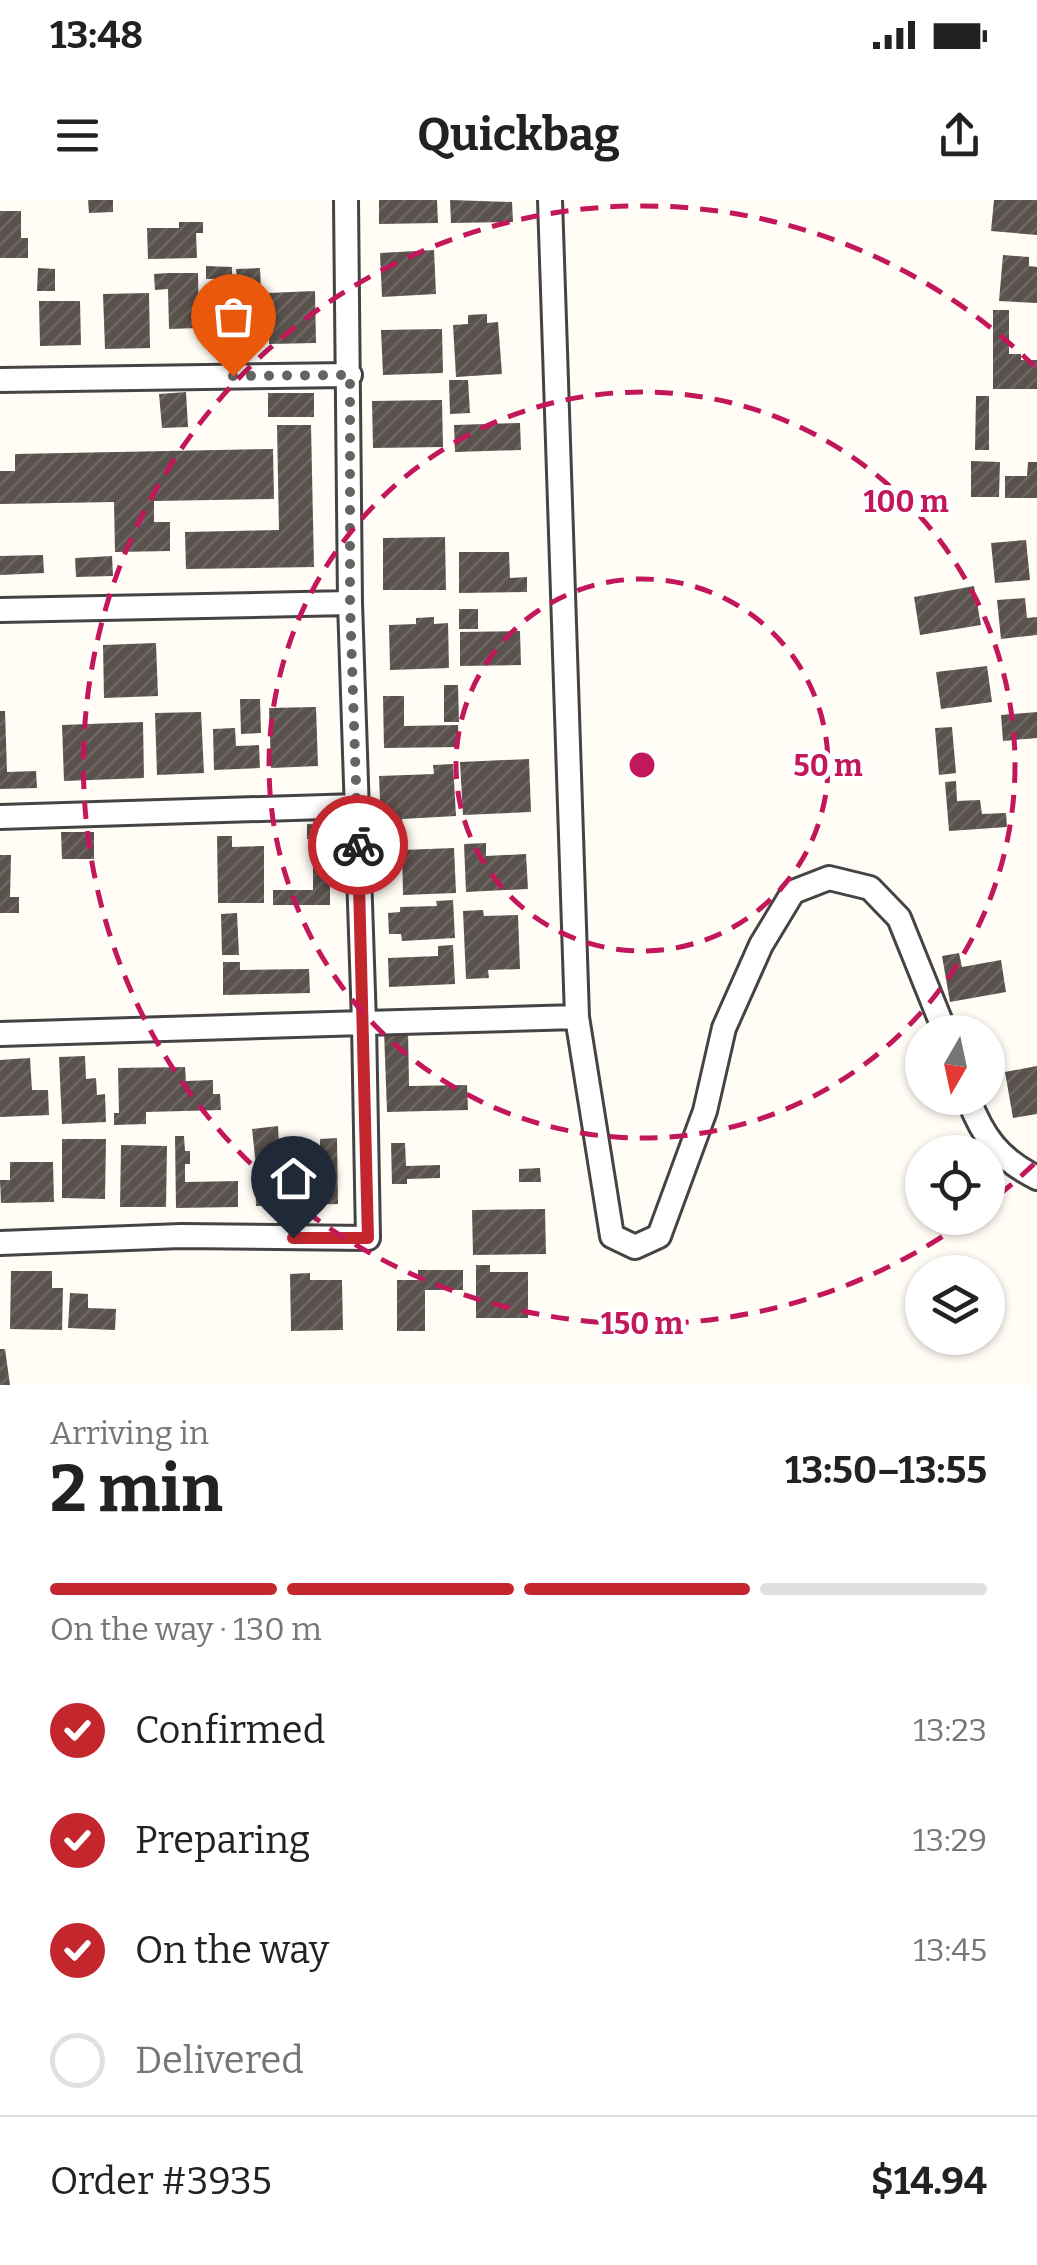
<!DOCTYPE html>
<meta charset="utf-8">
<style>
:root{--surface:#fff;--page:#f6f6f6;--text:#222;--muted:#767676;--line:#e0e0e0;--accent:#c4262e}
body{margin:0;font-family:Bitter,serif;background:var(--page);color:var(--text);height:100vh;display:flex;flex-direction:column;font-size:38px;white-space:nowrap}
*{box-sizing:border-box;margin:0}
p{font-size:32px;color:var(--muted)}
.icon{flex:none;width:55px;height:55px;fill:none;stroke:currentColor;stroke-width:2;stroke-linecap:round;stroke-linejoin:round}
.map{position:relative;height:1185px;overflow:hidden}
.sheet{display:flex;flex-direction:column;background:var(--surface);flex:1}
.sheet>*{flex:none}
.needle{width:65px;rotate:189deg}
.controls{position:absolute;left:905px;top:815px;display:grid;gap:20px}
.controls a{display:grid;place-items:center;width:100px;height:100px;border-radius:50%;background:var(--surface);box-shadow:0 2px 8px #0004;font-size:50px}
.pin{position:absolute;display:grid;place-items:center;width:85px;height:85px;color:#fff;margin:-102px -42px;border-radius:50% 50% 50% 0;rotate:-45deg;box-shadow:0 0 10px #0007}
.pin .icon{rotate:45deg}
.courier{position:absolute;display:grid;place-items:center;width:100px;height:100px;margin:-50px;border:8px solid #c4262e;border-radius:50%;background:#fff;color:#222;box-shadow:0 2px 12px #0007}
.overview em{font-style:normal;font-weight:700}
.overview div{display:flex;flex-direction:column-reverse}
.overview{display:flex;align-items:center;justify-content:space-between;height:170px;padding:0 50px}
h1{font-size:65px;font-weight:700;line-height:75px}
.bar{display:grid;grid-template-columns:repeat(4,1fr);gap:15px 10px;align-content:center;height:120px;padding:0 50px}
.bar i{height:12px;border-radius:8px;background:var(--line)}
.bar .on{background:var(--accent)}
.bar p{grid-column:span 4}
.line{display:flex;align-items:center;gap:25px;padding:0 50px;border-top:2px solid var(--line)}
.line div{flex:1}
ol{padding:0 50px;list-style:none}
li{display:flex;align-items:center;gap:30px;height:110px}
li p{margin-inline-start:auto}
li .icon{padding:10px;border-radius:50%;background:var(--accent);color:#fff;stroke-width:4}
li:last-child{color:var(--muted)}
li i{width:55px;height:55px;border:5px solid var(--line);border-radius:50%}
.status{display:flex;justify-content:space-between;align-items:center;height:70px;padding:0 50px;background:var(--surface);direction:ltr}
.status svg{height:28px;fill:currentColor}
header{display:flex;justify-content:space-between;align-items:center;height:130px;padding:0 50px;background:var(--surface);font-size:45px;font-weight:700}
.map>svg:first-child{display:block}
.building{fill:url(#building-hatch)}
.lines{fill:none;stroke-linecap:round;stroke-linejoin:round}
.street-casing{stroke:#444;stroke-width:28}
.street{stroke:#fff;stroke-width:22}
.done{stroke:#646461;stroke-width:10;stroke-dasharray:0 18}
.route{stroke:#c4262e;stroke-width:12}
.ring{fill:none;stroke:#c2185b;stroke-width:5;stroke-dasharray:18 12}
.centre{fill:#c2185b;stroke:#fff;stroke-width:5}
.ring-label{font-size:30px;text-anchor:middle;font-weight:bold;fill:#c2185b;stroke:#fff;stroke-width:10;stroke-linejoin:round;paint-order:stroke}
</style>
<div class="status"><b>13:48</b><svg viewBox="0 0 49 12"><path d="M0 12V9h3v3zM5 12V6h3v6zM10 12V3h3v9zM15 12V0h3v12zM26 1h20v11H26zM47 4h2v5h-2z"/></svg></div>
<header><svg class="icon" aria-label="menu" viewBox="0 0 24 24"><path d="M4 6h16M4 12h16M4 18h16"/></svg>Quickbag<svg class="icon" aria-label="share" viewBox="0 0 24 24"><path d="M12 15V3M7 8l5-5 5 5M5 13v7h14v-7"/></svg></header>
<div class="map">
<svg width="1037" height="1185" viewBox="0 0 1037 1185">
<defs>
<pattern id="building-hatch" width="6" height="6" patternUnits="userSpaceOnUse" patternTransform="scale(2.5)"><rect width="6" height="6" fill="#5a524d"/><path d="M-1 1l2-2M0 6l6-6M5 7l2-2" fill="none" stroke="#6d6662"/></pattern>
</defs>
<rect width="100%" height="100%" fill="#fffdf5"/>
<path class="building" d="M88 0H113V12L89 13Z
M379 0H437L438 23 379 24Z
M450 0 512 2 513 22 451 23Z
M994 0H1037V35L991 31Z
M0 11H21V38H28V58H0Z
M179 22H203V33H196L197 58 148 59 147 28H179Z
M434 50 436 94 382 97 380 53Z
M1003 55 1029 57V66L1037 67V103L999 101Z
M206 66 232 67V79H206Z
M38 68 55 69V91H37Z
M260 68 261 90H248V77H237L236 69Z
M168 73H198L199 128 169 129 168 89 155 90 154 74Z
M315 91 316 143 269 144 268 93Z
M149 93 150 148 105 149 103 94Z
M39 101H80L81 145 40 146Z
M993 110H1009V154H1021V160H1037V189H993Z
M487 114V123L498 122 502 174 456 177 453 125 468 124V115Z
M442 129 443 173 383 175 381 130Z
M449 180H468L470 213 450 214Z
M186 192 188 227 162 228 159 194Z
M268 193H314V217H268Z
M976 196H989V250H975Z
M442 200 443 247 373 248 372 201Z
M520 223 521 250 455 252 454 225Z
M277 225H311L314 367 186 369 185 332 279 330Z
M273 249 274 299 154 301V322H170V351L115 352 114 302 0 304V271H15V254Z
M971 261 1000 262 999 297H971Z
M1028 262H1037V298H1005V276H1027Z
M445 337 446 390H383V338Z
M1026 340 1030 380 995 383 991 343Z
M459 352H509L510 378 527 377V392L459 393Z
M43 355 44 373 0 375V356Z
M112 356 113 376 76 377 75 358Z
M974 386 981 425 920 435 914 397Z
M1025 398 1027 418 1037 417V435L1001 439 997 400Z
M459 409H478V429H459Z
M434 417V424L448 423 449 468 390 470 389 425 416 424V418Z
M520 431 521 465 460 466V432Z
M156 443 158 496 104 498 103 445Z
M987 466 992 502 941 509 936 472Z
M444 485H458L459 522H444Z
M383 496H404V526L458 525 459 547 384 548Z
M240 499H260L261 533 241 534Z
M316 507 318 566 271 568 269 508Z
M0 511H5L7 572 36 571 37 588 0 589Z
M201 512 204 573 157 575 155 513Z
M1037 512V538L1003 541 1001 515Z
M143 522 144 578 64 581 62 525Z
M952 527 956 573 939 575 935 528Z
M235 528 236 546 259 545 260 568 214 570 213 529Z
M529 559 531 612 463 615 460 562Z
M453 564 456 616 402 619 403 625 381 626 379 576 434 574 433 565Z
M956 581 957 601 980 600 982 614 1006 613 1007 627 949 631 945 582Z
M307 624 329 625V639H307Z
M61 632H94V659H62Z
M217 636H232V647L264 646V703H218Z
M486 643V656L526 654 528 689 466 692 464 644Z
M313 645H330V705H273V690H313Z
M454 648 456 693 403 695 402 650Z
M0 655H11L10 697H19V713H0Z
M453 700 455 738 402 741 401 734H389L388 713 400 712V707L437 706 436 701Z
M483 710 484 716 518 715 520 769 488 770 489 778 466 779 463 711Z
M237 713 239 755H222L221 714Z
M453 745 455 784 389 787 388 758 438 756V746Z
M959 753 962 767 1001 760 1006 792 950 802 942 756Z
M223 762H240V770L309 769 310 793 223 795Z
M408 830 409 886 467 885 468 910 387 912 384 831Z
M85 856 86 879 96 878 97 895 105 894 106 922 62 924 59 857Z
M30 858 32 890H48L49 915 0 917V860Z
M1037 866V914L1013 918 1005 872Z
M185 867 186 881 213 880V894H220L221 910 146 912V924L114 925V913H119L118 868Z
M278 926 279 944 268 945 270 965 256 966 252 929Z
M175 936H184L185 951H190V964H185V982L238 981V1007L176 1008Z
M337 938 338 1004 256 1006 255 972H269V986H277V963L320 962V939Z
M62 939H106L105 999 62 998Z
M391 943H405L406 966 440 965V978L407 979V984H392Z
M121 945 167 946 166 1007H120Z
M10 962H53L54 1002 1 1003 0 980H10Z
M540 968 541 982H519V969Z
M545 1009 546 1054 473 1055 472 1010Z
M476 1065H490V1072H528V1118H476Z
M418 1070H463V1090H425V1131H397V1080H418Z
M11 1071H52V1088H63L62 1130 10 1129Z
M310 1073V1080H342L343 1130 291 1131 290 1074Z
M70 1093 88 1094V1108L116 1109 115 1130 68 1128Z
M0 1149H5L10 1185H0Z"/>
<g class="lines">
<defs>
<path id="street" d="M346 0 350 403 364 823 577 817
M550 0 577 817 612 1036 635 1047 659 1036 705 911 724 828 761 745 793 692 829 678 870 688 899 718 945 832
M0 180 350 175
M0 410 350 403
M0 617 357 606
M0 834 364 823 368 1038 181 1036 0 1043
M968 898C983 937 999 959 1037 978"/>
</defs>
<use href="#street" class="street-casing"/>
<use href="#street" class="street"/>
</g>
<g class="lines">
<path class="done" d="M233 176 350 175V403L358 645"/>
<path class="route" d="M293 1038H368L358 645"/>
</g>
<g class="ring">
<circle cx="642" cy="565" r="186"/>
<circle cx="642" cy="565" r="373"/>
<path d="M1034 964A559 559 0 0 1 990 1002M967 1020A559 559 0 1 1 1034 166"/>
</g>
<circle cx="642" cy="565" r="15" class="centre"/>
<g class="ring-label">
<text x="906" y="312">100 m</text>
<text x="828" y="576">50 m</text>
<text x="642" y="1134">150 m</text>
</g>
</svg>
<div class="controls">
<a><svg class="needle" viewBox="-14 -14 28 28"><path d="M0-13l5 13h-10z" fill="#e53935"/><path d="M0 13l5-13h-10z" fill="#767676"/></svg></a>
<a><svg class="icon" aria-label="locate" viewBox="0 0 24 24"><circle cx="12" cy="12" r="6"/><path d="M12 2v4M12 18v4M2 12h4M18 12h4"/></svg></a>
<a><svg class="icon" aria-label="layers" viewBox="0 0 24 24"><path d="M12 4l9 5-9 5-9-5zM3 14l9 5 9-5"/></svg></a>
</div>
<div class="pin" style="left:233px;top:176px;background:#ea580c"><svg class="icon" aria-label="bag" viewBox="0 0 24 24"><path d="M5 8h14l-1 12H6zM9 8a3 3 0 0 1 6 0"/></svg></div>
<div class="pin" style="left:293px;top:1038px;background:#1f2937"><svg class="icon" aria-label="home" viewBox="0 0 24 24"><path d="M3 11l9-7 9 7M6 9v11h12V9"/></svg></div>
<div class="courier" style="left:358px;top:645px"><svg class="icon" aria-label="bike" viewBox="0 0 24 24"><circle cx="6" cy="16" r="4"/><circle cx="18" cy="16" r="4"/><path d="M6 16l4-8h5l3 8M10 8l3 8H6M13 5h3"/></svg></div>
</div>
<section class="sheet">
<div class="overview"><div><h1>2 min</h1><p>Arriving in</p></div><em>13:50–13:55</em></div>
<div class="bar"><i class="on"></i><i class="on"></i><i class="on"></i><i></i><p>On the way · 130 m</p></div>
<ol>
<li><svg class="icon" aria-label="check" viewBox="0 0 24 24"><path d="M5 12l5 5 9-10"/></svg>Confirmed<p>13:23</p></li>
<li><svg class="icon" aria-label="check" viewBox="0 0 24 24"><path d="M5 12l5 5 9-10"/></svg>Preparing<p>13:29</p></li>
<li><svg class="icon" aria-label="check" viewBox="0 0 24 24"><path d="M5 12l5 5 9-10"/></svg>On the way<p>13:45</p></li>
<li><i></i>Delivered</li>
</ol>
<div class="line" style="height:130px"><div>Order #3935</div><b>$14.94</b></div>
</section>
